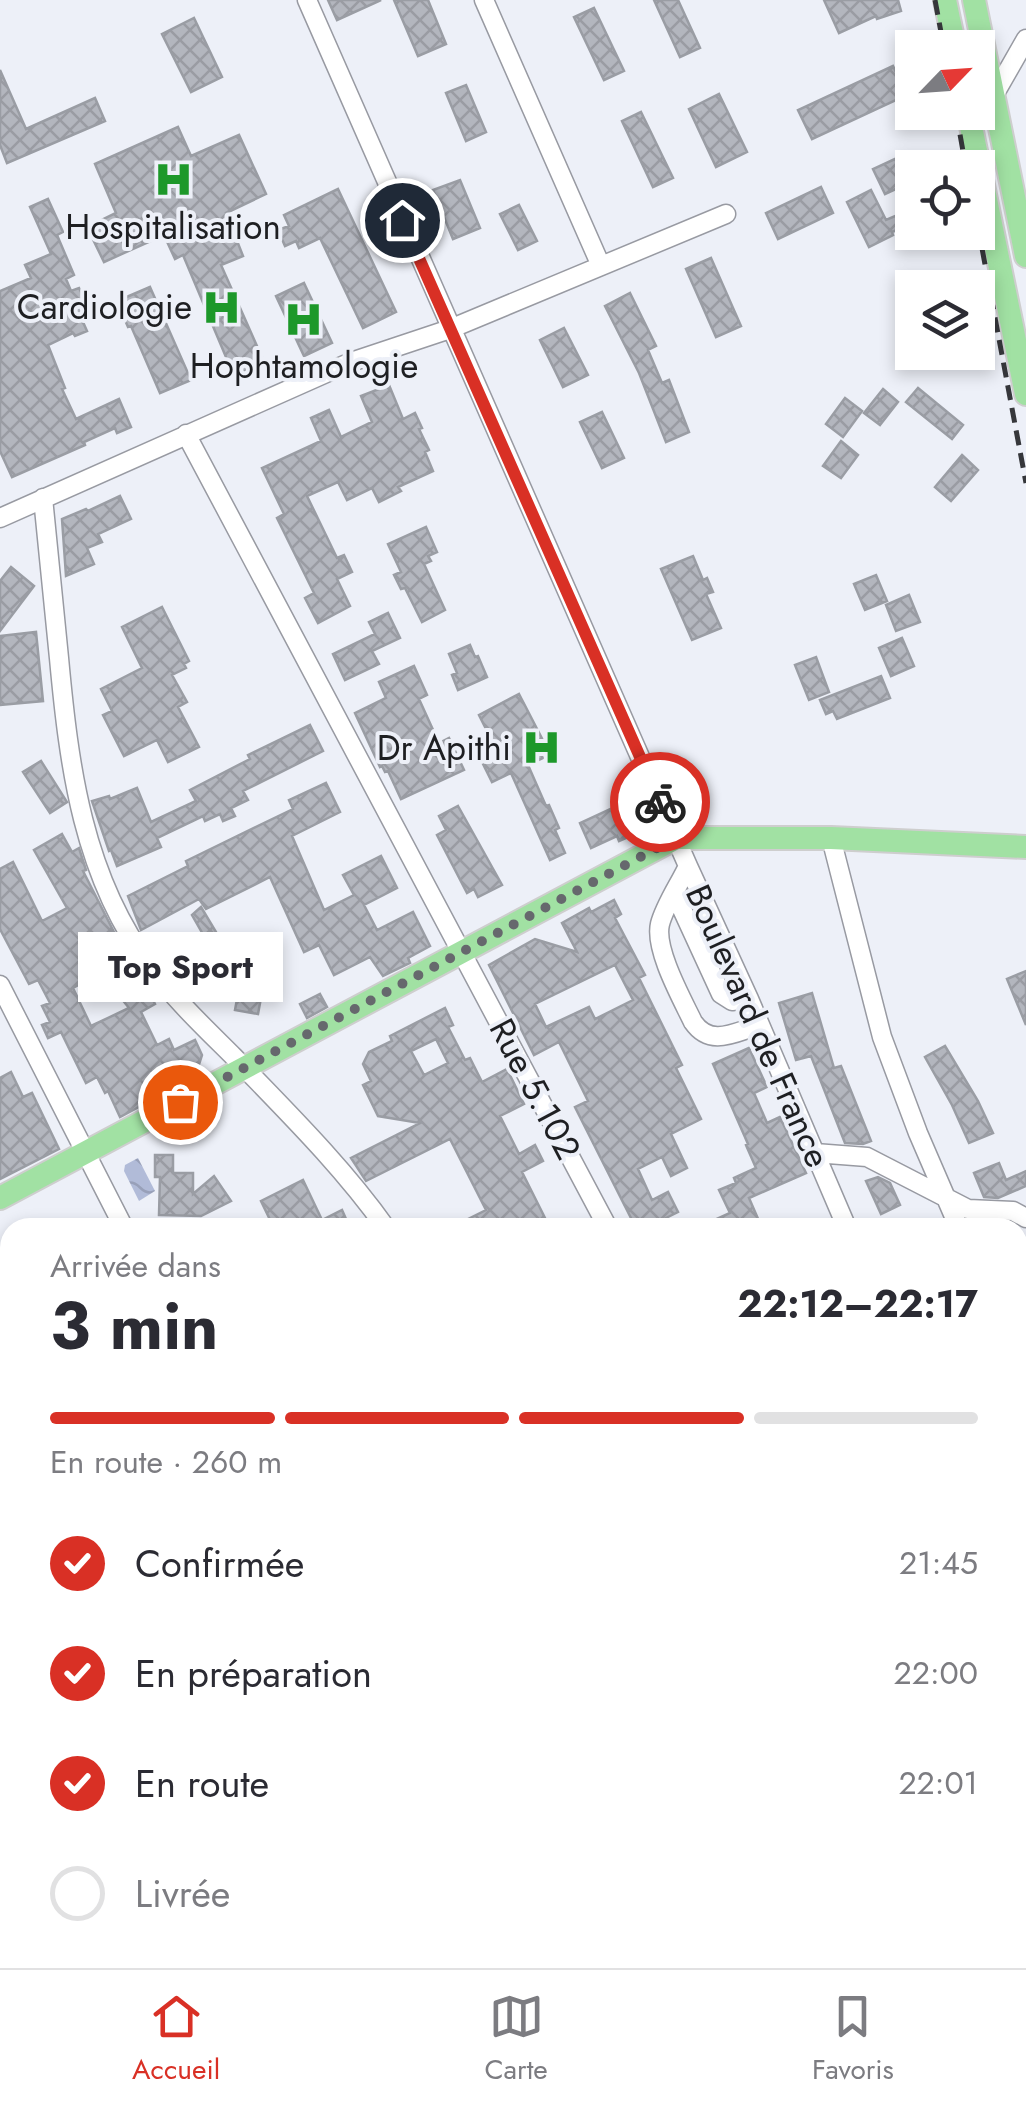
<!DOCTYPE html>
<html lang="fr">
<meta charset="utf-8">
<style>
:root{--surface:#fff;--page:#f7f7f7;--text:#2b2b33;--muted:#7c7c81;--line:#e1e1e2;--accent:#d93025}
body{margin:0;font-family:Jost,sans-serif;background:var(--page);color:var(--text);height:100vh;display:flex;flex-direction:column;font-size:38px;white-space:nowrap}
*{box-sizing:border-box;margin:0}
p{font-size:32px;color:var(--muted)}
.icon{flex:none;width:55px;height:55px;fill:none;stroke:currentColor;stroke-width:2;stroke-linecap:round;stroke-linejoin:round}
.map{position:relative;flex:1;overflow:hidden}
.drawer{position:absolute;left:0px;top:1218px;width:1028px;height:752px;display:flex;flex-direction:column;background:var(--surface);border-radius:30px 30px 0 0;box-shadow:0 5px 15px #0003}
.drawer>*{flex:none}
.needle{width:65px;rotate:65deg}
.buttons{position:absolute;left:895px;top:30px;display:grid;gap:20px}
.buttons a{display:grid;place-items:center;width:100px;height:100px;border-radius:0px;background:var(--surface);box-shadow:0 5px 15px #0003;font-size:50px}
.pin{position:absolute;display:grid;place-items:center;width:85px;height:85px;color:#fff;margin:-42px;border:5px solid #fff;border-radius:50%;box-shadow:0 2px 10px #0007}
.courier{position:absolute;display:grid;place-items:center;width:100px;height:100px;margin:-50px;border:8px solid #d93025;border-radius:50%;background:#fff;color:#222;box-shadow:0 2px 12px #0007}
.bubble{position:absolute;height:70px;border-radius:0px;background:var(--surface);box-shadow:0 5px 15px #0003;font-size:32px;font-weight:700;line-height:70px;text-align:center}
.overview em{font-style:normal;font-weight:700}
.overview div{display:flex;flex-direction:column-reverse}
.overview{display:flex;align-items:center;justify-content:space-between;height:170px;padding:0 50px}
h1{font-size:65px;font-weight:700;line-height:75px}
.bar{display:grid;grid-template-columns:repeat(4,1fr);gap:15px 10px;align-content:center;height:120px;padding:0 50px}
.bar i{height:12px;border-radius:8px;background:var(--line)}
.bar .active{background:var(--accent)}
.bar p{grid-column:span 4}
ol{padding:0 50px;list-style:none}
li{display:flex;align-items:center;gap:30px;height:110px}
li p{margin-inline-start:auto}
li .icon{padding:10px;border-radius:50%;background:var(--accent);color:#fff;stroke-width:4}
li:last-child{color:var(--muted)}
li i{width:55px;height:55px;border:5px solid var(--line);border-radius:50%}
.tab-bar{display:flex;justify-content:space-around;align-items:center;height:140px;border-top:2px solid var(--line);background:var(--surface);font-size:28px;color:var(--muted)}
.tab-bar a{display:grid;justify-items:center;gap:5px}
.tab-bar .active{color:var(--accent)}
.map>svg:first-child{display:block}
.water{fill:url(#water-waves)}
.building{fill:url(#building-cross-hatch);stroke:#9a9da4;stroke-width:2.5;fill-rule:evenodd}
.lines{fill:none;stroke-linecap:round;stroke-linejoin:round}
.minor-casing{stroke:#989aa2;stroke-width:21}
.major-casing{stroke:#cecece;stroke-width:26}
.minor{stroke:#fff;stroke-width:18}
.major{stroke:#a1e1a3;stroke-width:22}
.rail{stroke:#36373b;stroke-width:5;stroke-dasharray:15 8;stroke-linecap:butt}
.done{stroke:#66686d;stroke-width:10;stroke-dasharray:0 18}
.route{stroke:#d93025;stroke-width:12}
.labels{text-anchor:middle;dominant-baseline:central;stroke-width:8;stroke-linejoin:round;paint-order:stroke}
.poi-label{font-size:35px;fill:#1e1f22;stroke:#edf0f8}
.street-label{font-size:35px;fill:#1e1f22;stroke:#edf0f8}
</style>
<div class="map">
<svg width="1026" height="1968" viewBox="0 0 1026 1968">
<defs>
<pattern id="water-waves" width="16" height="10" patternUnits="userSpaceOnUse" patternTransform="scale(2.5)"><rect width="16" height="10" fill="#b1bbd8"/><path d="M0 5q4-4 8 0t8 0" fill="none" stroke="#98a0b9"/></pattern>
<pattern id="building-cross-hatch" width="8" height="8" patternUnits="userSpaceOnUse" patternTransform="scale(2.5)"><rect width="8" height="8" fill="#b3b6be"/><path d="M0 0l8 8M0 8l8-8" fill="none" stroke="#9a9ca3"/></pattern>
</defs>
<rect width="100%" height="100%" fill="#edf0f8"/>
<path class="water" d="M138 1158 155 1191 139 1201 124 1171 125 1165Z"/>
<path class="building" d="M328 0H381L337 20Z
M394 0H428L446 44 418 56Z
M654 0H678L700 48 680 57Z
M824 0H898L901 11 877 19 876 16 839 33Z
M594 8 624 71 604 80 574 17Z
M194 18 222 77 191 92 162 34Z
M893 66 907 95 812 139 798 110Z
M0 70 26 129 95 98 105 121 7 163 0 145Z
M466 85 486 132 466 141 446 93Z
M719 94 747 152 716 167 689 109Z
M641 112 673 178 653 187 622 121Z
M178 127 191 156 239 135 266 194 226 213 243 256 221 265 264 362 234 376 183 255 175 259 164 235 104 262 87 227 116 213 95 164Z
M895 159 907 184 885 194 873 169Z
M460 180 480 228 453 239 433 190Z
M821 187 833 213 778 239 766 213Z
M338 189 396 312 363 328 320 238 299 248 296 241 285 246 278 230 289 226 284 215Z
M871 190 886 220 912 209V224L892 232 893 235 869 247 847 202Z
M48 199 63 232 57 235 74 275 66 279 71 291 79 288 94 318 83 322 87 331 75 336 73 333 48 345 65 388 62 389 76 419 119 399 131 427 117 433 115 428 84 442 85 445 12 477 0 451V291L31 278 25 265 51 254 30 207Z
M519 205 537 241 518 250 500 214Z
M711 258 741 326 716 337 686 269Z
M304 283 332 343 304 356 276 296Z
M150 287 191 380 160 393 131 326 128 327 121 311 127 309 122 299Z
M630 293 656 346 648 350 662 383 669 380 689 432 666 442 639 373 605 306Z
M564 328 588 375 563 387 540 340Z
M389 385 403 419 415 413 422 428 419 429 429 450 425 452 433 471 398 487 401 491 379 502 372 488 347 500 338 482 307 496 337 558 344 555 352 572 337 579 350 606 318 623 305 598 314 593 277 518 284 514 262 468 321 441 311 418 329 410 341 437 372 422 361 396Z
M918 388 963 425 952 439 906 402Z
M883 389 898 402 880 425 864 413Z
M845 398 862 411 843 437 826 424Z
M602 412 624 458 602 468 580 422Z
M841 441 858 455 841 478 823 466Z
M962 455 978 470 951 501 935 487Z
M120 496 131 519 98 534 102 542 87 548 94 564 66 576 62 519 86 509 88 511Z
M426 527 437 552 428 556 431 561 424 564 445 610 422 622 405 588 401 589 394 575 401 572 388 544Z
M693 556 703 580 707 578 713 592 706 594 721 628 692 640 661 569Z
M11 567 34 586 0 631V581Z
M876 575 887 601 865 610 854 584Z
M909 595 920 622 896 631 886 605Z
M162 607 189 661 184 664 186 668 172 675 187 702 178 707 199 747 168 762 157 740 124 756 103 715 112 711 101 689 142 668 122 627Z
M388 613 400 638 372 651 379 664 345 680 333 654 375 634 369 622Z
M36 632 43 701 0 705V636Z
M902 638 914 666 891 676 879 648Z
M470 645 475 657 478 656 487 677 458 690 452 675 457 673 449 654Z
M816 657 829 692 809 700 795 665Z
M414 666 427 695 419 699 439 743 449 738 464 770 401 799 388 771 385 772 382 766 380 767 355 713 386 698 379 682Z
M881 676 890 698 837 719 833 711 826 714 820 700Z
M519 694 549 752 541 755 543 758 528 765 546 806 549 805 559 828 555 830 565 853 550 860 511 773 492 782 483 764 498 758 499 755 479 715Z
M310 725 323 751 243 791 248 800 231 808 235 816 223 821 220 814 205 821 203 816 157 838 161 847 117 866 111 850 109 851 92 801 109 796 110 799 137 788 151 822 196 801 190 790 250 759 248 755Z
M41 761 67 802 50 813 23 772Z
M326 783 340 812 292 836 324 910 354 895 343 875 381 856 397 888 364 905 377 930 413 912 430 946 408 958 410 963 383 976 370 957 334 975 319 945 304 952 270 877 206 909 199 899 141 930 128 896 188 866 186 861 293 809 289 800Z
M630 800 644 830 619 841 617 836 591 848 580 823Z
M458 806 502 885 478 897 474 889 467 893 437 835 446 830 439 816Z
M62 834 72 852 79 848 86 870 83 871 119 942 107 949 120 974 131 965 151 988 148 990 155 1004 141 1012 157 1045 169 1039 174 1050 195 1040 202 1055 195 1077 120 1117 108 1091 105 1093 97 1077 86 1083 61 1032 48 1038 42 1025 50 1022 42 1006 50 1003 38 980 29 984 0 929V869L13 862 42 921 67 908 34 850ZM101 973 129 1008 91 1026 73 988Z
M614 900 621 914 615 918 645 975 639 978 682 1065 676 1068 701 1119 671 1134 687 1168 671 1176 662 1157 638 1169 652 1200 668 1192 678 1212 656 1223 658 1228H636L575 1107 588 1101 559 1042 534 1055 489 965 535 939 577 952 562 923 589 908 591 912ZM615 965 633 1000 595 1019 589 1007 546 1027 535 1004Z
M201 907 219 937 208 943 192 915Z
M1026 971V1025L1007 979Z
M242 972 265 976 258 1014 235 1010Z
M812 993 834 1068 841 1066 871 1141 863 1144 845 1143 811 1056 796 1060 779 1003Z
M320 994 327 1007 307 1018 300 1004Z
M445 1008 453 1025 448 1027 465 1060 470 1058 482 1082 507 1069 524 1104 500 1116 519 1154 535 1145 543 1161 522 1172 550 1228H450L486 1210 450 1139 366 1181 351 1158 420 1123 378 1116 363 1085 371 1081 363 1064 369 1052 392 1041 390 1036ZM436 1039 448 1063 424 1075 411 1051Z
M945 1046 978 1101 993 1133 969 1143 952 1105 925 1057Z
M749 1048 767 1087 754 1093 767 1123 780 1117 806 1173 749 1198 762 1228H697L730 1213 719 1190 736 1183 734 1178 756 1168 746 1145 748 1144 713 1064Z
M11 1072 23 1097 32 1093 59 1149 0 1179V1078Z
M155 1155H173V1173H193V1194L214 1176 231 1201 201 1216 159 1215 160 1177H155Z
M999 1163 1006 1180 1026 1171V1186L998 1198 984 1197 974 1173Z
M878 1177 890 1183 900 1205 881 1214 866 1181Z
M303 1180 322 1220 342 1210 350 1228H274L261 1201Z"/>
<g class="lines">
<defs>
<path id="minor" d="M307 0 688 866 749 999 847 1228
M484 0 601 266
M994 95 1026 39
M186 434 608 1228
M43 498C48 552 54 605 59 658 69 767 83 877 151 967 175 1000 205 1028 234 1057 286 1111 342 1166 386 1228
M0 518 351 362 450 329 726 214
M831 838 882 1037 918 1133 959 1228
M688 866C679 885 665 905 660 924 654 949 682 999 693 1022 711 1048 735 1032 760 1025
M675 894 721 994 732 1001 749 999
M0 985 124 1228
M815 1153 867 1157 968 1209 1013 1211 1026 1218
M0 1329 10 1340
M1018 1360 1026 1380
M1018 1628 1026 1648
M1018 1953 1026 1948
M299 1960 300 1968
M513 1960 517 1968
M726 1960 729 1968
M372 1968 387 1960
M989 1968 1004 1960"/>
<path id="major" d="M945 0 955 48
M974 0 1026 256
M968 112 1026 394
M0 1198 676 838H831L1026 847
M0 1753 10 1778
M0 1802 10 1826
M64 1960 67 1968
M85 1960 88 1968"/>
</defs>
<use href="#minor" class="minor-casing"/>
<use href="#major" class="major-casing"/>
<use href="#minor" class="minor"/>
<use href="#major" class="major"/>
<path class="rail" d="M935 0 944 48
M956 112 966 168
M978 227 1026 483"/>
</g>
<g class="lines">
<path class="done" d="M180 1102 676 838 660 802"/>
<path class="route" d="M402 220 660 802"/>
</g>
<defs>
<symbol id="hospital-bare" viewBox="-9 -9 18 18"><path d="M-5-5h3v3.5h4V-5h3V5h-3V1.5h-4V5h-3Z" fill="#1d982a" stroke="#edf0f8" stroke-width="2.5" paint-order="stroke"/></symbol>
</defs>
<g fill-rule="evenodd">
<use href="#hospital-bare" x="146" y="152" width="55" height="55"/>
<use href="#hospital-bare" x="194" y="280" width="55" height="55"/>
<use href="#hospital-bare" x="276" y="292" width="55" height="55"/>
<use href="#hospital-bare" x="514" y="720" width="55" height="55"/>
</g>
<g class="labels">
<g class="poi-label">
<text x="173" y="227">Hospitalisation</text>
<text x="192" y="307" text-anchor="end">Cardiologie</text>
<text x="304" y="366">Hophtamologie</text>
<text x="511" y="748" text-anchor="end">Dr Apithi</text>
</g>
<g class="street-label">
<text transform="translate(758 1026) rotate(66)">Boulevard de France</text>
<text transform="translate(535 1089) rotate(62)">Rue 5.102</text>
</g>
</g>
</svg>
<div class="buttons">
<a><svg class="needle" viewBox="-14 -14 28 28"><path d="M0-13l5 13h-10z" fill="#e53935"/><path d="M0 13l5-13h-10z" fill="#7c7c81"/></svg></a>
<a><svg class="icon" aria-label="locate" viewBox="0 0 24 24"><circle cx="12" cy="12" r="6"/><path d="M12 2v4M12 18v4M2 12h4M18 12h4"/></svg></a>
<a><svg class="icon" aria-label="layers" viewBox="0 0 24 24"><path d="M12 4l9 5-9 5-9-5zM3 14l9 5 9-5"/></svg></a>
</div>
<div class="pin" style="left:180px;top:1102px;background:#ea580c"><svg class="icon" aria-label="bag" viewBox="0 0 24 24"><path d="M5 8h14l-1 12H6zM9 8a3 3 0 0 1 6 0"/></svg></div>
<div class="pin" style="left:402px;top:220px;background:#1f2937"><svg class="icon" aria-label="home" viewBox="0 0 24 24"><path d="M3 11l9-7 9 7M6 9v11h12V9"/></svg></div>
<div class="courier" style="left:660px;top:802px"><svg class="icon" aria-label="bike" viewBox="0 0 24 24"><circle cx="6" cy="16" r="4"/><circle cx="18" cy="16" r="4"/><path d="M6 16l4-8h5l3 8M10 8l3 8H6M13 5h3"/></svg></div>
<div class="bubble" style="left:78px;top:932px;width:205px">Top Sport</div>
<section class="drawer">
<div class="overview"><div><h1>3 min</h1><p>Arrivée dans</p></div><em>22:12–22:17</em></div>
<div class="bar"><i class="active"></i><i class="active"></i><i class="active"></i><i></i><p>En route · 260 m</p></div>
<ol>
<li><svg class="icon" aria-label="check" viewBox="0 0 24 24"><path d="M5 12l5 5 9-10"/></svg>Confirmée<p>21:45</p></li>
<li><svg class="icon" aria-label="check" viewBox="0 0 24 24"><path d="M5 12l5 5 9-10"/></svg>En préparation<p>22:00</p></li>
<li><svg class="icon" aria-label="check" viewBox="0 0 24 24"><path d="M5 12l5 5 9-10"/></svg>En route<p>22:01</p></li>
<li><i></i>Livrée</li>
</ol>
</section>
</div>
<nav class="tab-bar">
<a class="active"><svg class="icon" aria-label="home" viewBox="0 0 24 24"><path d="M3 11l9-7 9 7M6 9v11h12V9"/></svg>Accueil</a>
<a><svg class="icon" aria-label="map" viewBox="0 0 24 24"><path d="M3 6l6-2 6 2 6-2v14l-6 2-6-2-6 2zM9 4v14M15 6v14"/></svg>Carte</a>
<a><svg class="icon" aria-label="saved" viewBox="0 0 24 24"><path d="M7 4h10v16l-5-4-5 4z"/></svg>Favoris</a>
</nav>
